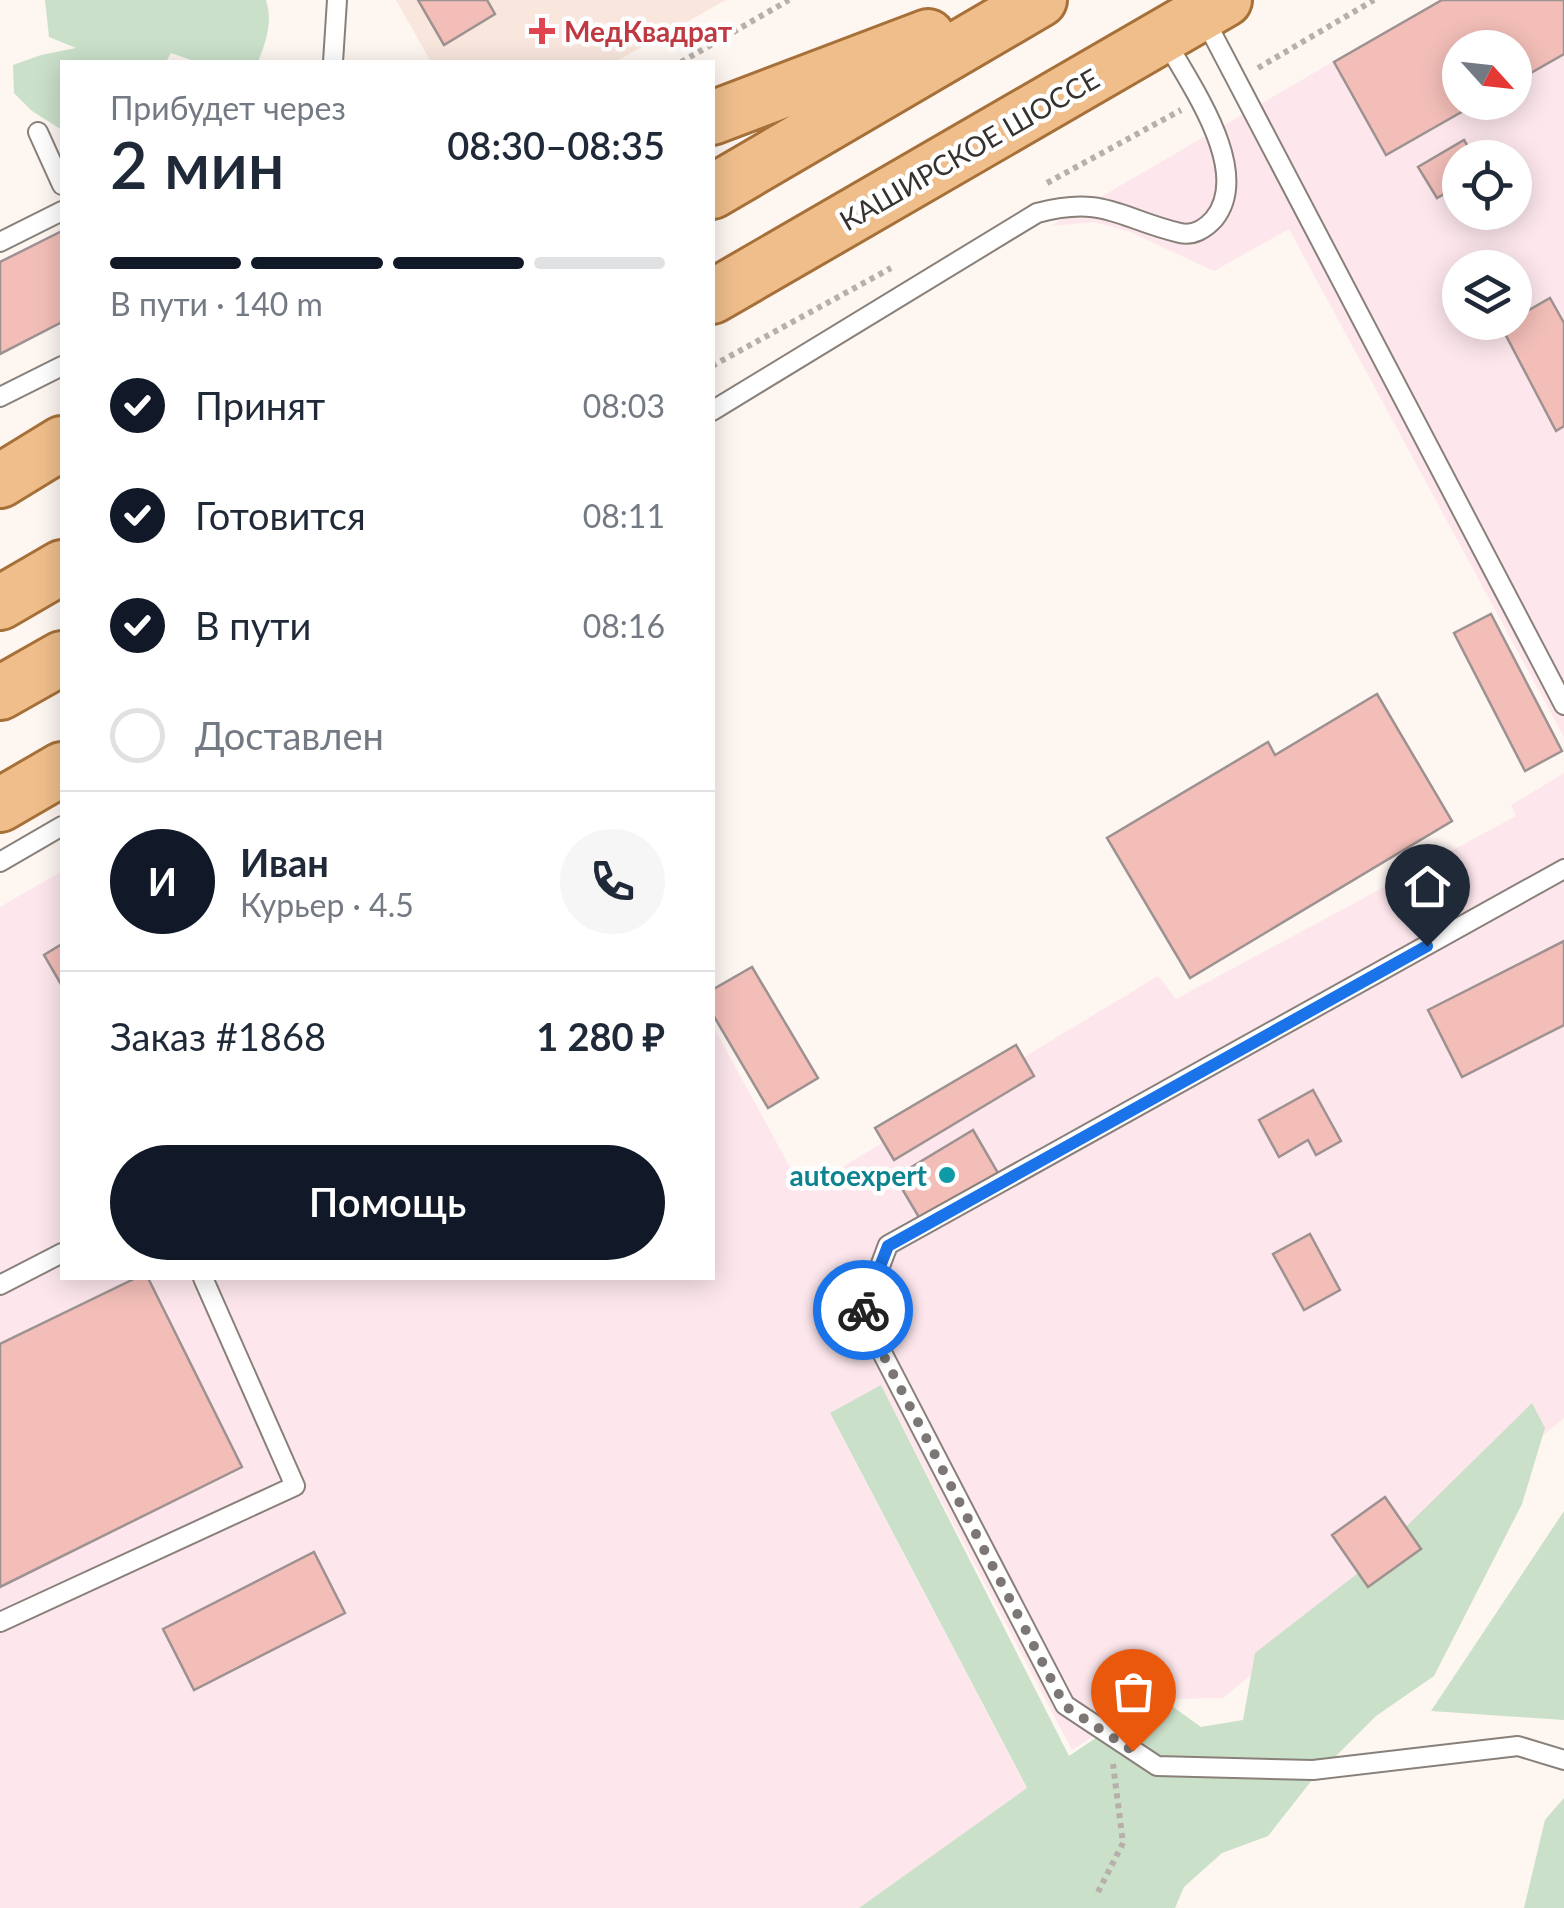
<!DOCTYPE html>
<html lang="ru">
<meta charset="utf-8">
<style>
:root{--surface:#fff;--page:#f6f6f7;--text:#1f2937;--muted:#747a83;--line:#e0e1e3;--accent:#111827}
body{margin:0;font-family:Lato,sans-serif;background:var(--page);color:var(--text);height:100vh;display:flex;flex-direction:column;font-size:38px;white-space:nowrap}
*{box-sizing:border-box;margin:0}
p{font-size:32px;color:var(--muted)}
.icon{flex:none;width:55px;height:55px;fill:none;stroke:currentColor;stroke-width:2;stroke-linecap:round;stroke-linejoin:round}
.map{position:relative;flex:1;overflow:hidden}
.details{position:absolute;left:60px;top:60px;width:655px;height:1220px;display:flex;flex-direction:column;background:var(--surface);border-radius:0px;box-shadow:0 5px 25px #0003}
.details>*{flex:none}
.needle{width:65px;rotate:117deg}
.tools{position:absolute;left:1442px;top:30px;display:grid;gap:20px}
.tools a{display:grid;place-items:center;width:90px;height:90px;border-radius:50%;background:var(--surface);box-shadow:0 5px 25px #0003;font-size:50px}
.pin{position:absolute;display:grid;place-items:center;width:85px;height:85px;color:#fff;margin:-102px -42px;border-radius:50% 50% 50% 0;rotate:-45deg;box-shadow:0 0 10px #0007}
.pin .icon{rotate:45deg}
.courier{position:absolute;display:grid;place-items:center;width:100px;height:100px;margin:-50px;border:8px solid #1a73e8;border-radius:50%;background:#fff;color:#222;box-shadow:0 2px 12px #0007}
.headline em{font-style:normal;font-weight:600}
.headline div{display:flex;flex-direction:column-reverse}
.headline{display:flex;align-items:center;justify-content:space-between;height:170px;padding:0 50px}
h1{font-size:65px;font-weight:600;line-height:75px}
.bar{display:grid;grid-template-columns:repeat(4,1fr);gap:15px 10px;align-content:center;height:120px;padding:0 50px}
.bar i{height:12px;border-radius:8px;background:var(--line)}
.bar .current{background:var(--accent)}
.bar p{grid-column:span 4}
.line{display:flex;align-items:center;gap:25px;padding:0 50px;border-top:2px solid var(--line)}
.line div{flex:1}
.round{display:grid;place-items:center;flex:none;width:105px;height:105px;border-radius:52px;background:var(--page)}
ol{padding:0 50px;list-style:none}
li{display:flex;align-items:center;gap:30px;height:110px}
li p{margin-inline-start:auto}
li .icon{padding:10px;border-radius:50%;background:var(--accent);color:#fff;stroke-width:4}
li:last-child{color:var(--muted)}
li i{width:55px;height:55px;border:5px solid var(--line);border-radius:50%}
.button{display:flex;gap:20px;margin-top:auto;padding:20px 50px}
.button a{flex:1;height:115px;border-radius:60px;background:var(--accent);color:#fff;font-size:40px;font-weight:600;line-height:115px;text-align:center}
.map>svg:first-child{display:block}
.built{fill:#f9e7dd}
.industrial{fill:#fde7ec;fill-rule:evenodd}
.green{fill:#cae0c9}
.building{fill:#f3beb8;stroke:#9d9291;stroke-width:2.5}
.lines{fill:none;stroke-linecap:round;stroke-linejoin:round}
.service-casing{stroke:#89807a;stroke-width:22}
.primary-casing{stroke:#a77038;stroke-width:58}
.path{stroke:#b6afab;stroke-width:6;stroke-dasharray:5 5;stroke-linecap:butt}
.service{stroke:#fff;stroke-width:18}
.primary{stroke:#efbe8b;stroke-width:52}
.done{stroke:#7c7774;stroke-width:10;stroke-dasharray:0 18}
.route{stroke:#1a73e8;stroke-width:12}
.health-dot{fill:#e0444e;stroke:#fff;stroke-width:4}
.culture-dot{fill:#0f9aa8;stroke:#fff;stroke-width:4}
.labels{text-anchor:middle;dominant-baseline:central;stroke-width:9;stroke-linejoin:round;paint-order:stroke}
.health-label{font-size:28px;font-weight:bold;fill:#be3a42;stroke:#fff;text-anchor:start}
.street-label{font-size:28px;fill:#363230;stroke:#fff}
.culture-label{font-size:28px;font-weight:bold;fill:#0d838f;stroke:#fff;text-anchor:end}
</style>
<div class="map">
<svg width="1564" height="1908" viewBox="0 0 1564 1908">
<rect width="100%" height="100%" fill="#fef6f1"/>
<path class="built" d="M396 0H726L615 62H431Z"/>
<path class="industrial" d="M1439 0H1564V737L1289 229 1214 271 1130 232 1094 222 1051 226ZM1460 48H1515V102H1460ZM1460 158H1515V212H1460ZM1460 268H1515V322H1460Z
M1564 773V1418L1223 1698 1170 1699 1158 1696 1072 1750 881 1386 830 1414 1027 1789 859 1908H0V907L62 871V1278H712L713 1026 803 1191 1158 976 1176 999 1516 816 1511 805Z"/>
<path class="green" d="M45 0H266C273 22 266 42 258 62H197L171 53 166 62H62V130L32 111 14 93 13 65 41 55 76 48 49 37Z
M881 1385 1069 1756 1158 1696 1201 1727 1243 1720 1255 1653 1362 1570 1532 1403 1545 1428 1522 1504 1434 1676 1376 1716 1312 1780 1268 1836 1222 1853 1184 1887 1175 1908H859L1027 1788 830 1413Z
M1564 1511V1720L1431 1711Z
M1564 1798V1908H1524L1545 1820Z"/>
<path class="building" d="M418 0H487L495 14 444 45Z
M1442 0H1564V54L1515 82V48H1460V102H1479L1386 155 1334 62Z
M1464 140 1475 158H1460V185L1437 198 1418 167Z
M62 231V322L0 354V262Z
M1550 298 1564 323V426L1556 431 1501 326 1515 322V318Z
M1491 614 1562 751 1525 771 1454 633Z
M1377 694 1452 821 1190 978 1107 838 1268 742 1275 755Z
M1564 941V1025L1462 1077 1428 1010Z
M62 944V986L44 955Z
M752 967 818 1078 768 1108 712 1013V990Z
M1016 1045 1034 1076 894 1160 875 1128Z
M1313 1090 1341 1141 1316 1155 1308 1140 1279 1157 1259 1120Z
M973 1130 998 1173 920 1219 895 1177Z
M1310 1234 1340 1290 1304 1310 1273 1254Z
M136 1278H148L242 1467 0 1587V1344Z
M1385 1497 1421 1549 1368 1587 1332 1535Z
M314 1552 345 1613 194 1690 163 1629Z"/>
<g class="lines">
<defs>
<path id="service" d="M1204 18 1564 705
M333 62 337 0
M38 132 62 185
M0 242 62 211
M0 397 62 366
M712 411 1037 213C1105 195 1120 219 1180 233 1193 236 1205 229 1214 219 1253 171 1190 85 1166 41
M0 862 62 826
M1564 869 888 1245 862 1314 1065 1705 1157 1766 1313 1770 1518 1746 1564 1760
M0 1285 62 1253
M0 1622 295 1486 203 1278"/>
<path id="primary" d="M712 118 928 36
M712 192 1040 0
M712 297 1225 0
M0 481 62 443
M0 603 62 567
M0 693 62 658
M0 805 62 769"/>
</defs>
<use href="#service" class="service-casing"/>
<use href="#primary" class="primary-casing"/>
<path class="path" d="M681 62 789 0
M1258 68 1374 0
M1047 183 1181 110
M712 366 891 268
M1098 1892 1123 1843 1113 1764"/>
<use href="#service" class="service"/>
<use href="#primary" class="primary"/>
</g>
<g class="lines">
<path class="done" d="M863 1310 862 1314 1065 1706 1133 1751"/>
<path class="route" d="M863 1310 888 1246 1427 946"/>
</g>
<path class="health-dot" d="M537 16h10v10h10v10h-10v10h-10v-10h-10v-10h10z"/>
<circle class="culture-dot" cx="947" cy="1175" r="10"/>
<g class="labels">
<g class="health-label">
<text x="564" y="31">МедКвадрат</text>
</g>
<g class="street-label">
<text transform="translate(969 149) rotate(-30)">КАШИРСКОЕ ШОССЕ</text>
</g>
<g class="culture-label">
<text x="927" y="1175">autoexpert</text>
</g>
</g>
</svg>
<div class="tools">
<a><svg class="needle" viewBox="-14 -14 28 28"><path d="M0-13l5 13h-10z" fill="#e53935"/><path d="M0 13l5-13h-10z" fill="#747a83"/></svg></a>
<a><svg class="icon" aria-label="locate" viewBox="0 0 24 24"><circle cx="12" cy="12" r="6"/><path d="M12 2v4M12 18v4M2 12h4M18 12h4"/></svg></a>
<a><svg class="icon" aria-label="layers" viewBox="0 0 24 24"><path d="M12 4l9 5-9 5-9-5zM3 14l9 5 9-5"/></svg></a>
</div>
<div class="pin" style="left:1133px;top:1751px;background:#ea580c"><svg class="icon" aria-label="bag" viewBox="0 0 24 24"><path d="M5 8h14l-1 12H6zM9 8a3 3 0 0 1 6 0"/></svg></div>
<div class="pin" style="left:1427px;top:946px;background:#1f2937"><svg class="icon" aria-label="home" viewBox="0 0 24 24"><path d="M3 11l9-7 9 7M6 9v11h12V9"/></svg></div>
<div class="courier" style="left:863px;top:1310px"><svg class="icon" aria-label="bike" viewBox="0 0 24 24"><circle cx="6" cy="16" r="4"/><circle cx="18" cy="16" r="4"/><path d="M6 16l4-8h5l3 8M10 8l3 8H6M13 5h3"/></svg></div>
<section class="details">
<div class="headline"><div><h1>2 мин</h1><p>Прибудет через</p></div><em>08:30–08:35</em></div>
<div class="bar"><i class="current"></i><i class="current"></i><i class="current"></i><i></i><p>В пути · 140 m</p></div>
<ol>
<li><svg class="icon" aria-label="check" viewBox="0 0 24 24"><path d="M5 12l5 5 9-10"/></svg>Принят<p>08:03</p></li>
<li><svg class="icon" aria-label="check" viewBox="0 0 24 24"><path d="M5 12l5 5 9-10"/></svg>Готовится<p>08:11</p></li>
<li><svg class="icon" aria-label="check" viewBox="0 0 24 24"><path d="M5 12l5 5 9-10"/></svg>В пути<p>08:16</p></li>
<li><i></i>Доставлен</li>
</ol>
<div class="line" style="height:180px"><b class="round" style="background:var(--accent);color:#fff">И</b><div><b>Иван</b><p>Курьер · 4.5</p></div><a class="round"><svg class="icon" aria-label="phone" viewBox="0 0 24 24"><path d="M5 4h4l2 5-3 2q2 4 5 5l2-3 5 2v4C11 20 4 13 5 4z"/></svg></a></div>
<div class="line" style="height:130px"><div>Заказ #1868</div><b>1 280 ₽</b></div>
<div class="button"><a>Помощь</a></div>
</section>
</div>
